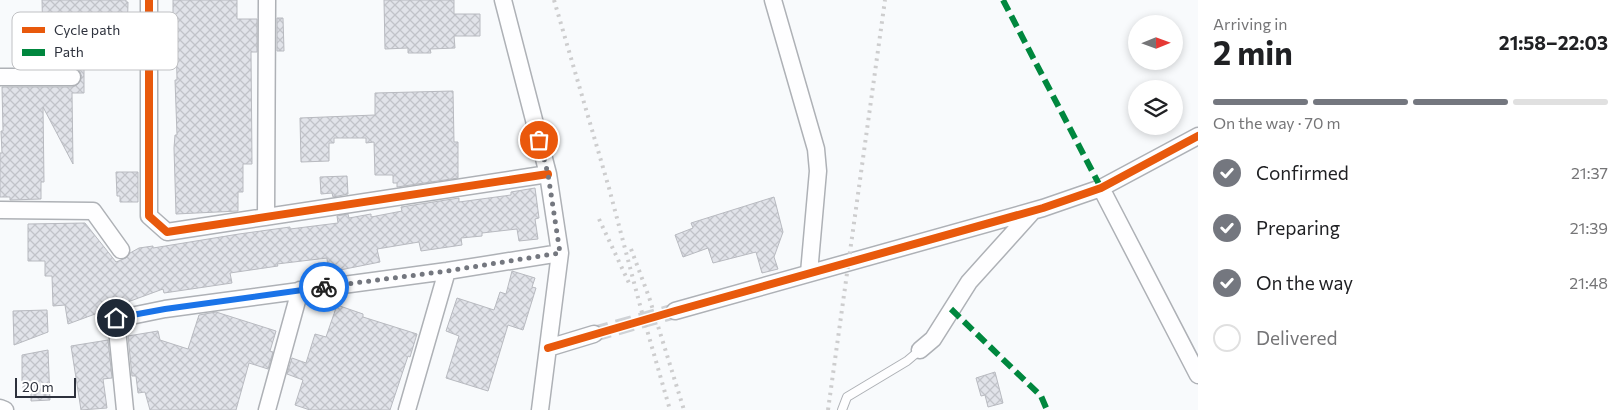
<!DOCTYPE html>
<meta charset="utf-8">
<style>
:root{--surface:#fff;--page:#f2f2f2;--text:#202124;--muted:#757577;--line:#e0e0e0;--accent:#74777f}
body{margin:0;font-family:Commissioner,sans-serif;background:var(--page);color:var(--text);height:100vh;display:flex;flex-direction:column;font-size:19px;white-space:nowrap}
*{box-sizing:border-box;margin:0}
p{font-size:16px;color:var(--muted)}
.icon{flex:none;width:28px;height:28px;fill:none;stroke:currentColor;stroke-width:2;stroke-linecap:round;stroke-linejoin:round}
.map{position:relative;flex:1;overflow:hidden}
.sheet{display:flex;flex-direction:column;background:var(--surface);width:425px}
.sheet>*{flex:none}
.needle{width:32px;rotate:89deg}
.tools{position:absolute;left:1128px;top:15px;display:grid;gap:10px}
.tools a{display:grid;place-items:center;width:55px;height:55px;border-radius:50%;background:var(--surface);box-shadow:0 2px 8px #0003;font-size:25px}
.scale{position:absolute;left:15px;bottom:12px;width:61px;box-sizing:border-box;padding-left:5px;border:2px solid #2d313c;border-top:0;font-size:14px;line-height:18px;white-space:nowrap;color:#2d313c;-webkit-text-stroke:4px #fff;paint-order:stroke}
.pin{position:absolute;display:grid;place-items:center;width:42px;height:42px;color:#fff;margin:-21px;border:2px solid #fff;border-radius:50%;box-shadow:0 1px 5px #0007}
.courier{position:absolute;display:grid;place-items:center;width:50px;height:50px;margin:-25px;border:4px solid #1a73e8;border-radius:50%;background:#fff;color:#222;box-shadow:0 1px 6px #0007}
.overview em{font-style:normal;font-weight:700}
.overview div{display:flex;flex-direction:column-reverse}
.overview{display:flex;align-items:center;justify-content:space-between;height:85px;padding:0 15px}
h1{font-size:32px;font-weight:700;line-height:38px}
.bar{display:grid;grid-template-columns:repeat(4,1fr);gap:8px 5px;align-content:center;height:60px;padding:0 15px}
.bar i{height:6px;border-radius:4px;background:var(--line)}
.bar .selected{background:var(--accent)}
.bar p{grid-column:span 4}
ol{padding:0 15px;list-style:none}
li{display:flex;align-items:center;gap:15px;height:55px}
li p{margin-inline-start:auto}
li .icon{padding:5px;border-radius:50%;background:var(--accent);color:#fff;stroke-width:4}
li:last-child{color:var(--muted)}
li i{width:28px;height:28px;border:2px solid var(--line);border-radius:50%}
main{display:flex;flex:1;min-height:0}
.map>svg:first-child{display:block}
.building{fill:url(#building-cross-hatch);stroke:#b8bac0}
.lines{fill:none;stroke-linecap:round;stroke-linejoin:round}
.minor-tunnel{stroke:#cfd2d6;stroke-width:16;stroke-dasharray:16 8;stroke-linecap:butt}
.service-casing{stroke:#aeb1b6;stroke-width:10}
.minor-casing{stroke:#aeb1b6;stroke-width:19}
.service{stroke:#fefeff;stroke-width:8}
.minor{stroke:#fefeff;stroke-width:16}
.rail{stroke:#cdcdce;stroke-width:4;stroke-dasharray:2.5 5;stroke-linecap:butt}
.quiet{stroke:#00873e;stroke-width:6;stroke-dasharray:12 6;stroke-linecap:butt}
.cycleway-casing{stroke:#fff;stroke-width:11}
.cycleway{stroke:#e8590c;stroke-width:8}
.done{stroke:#74777f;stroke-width:5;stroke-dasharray:0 9}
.route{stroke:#1a73e8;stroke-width:6}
.key{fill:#fff;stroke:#c0c1c4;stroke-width:1}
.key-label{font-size:14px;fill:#2d313c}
</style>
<main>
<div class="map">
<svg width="1198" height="410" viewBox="0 0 1198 410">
<defs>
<pattern id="building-cross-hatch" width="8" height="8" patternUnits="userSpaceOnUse" patternTransform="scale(1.25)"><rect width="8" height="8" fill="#e1e3e9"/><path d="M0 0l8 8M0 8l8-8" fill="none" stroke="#c1c3c9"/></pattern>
</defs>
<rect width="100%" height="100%" fill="#f8fafc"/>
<path class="building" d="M42 0H126V2H128L127 45H120V66L84 67V93H72L73 164 43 107 44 182H41V199L10 200V197H0V153H2L1 131H3L2 87H72L77 85 82 77 80 72 72 67H24L23 43 43 42Z
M173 0H237V19H257V52H251L252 164H243V192H238V211L176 214 174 148 175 135H177L175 80H177L176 32H173Z
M384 0H454V14H480V36H454L455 48 430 49 431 53H408V48L385 49Z
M277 18H283L284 51H277Z
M453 91 454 142H458V178L397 187V183H393V175H375L374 142 366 143V138H334V143H329V161L301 162 300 118 375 115V93Z
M116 172H138V202H120V196H117Z
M347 176 348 194 333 197 332 193 321 194 320 177Z
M535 188 539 218 535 219 538 239 519 241 517 229 482 233V236L461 238 462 245 421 251 419 242 377 249 380 262 335 271 336 268 328 269 327 258 277 264 278 266 230 273 232 283 164 293 163 289 68 324 65 305 53 306 52 276H45V261H28V224L85 223 116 262 126 258 130 253 139 248 153 246V248L239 234 290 227V229L338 223 337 216 348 214 349 218 371 214V217L402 211 401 207 459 198V202L511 195V192Z
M774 197 783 232 774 257 778 269 762 273 756 252 713 263 708 248 683 257 675 235 693 228 691 223Z
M512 271 535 278 532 287 536 288 523 330 508 325 488 391 446 378 459 336 446 331 457 298 494 310 500 292 506 294Z
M337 305 363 314V317L417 334 410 357 408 356 390 410H310L295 405 303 380 287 374 292 358 306 363 315 334 326 337Z
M47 310 48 332 14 345 13 311Z
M216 312 276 331 270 351 273 352 268 369 249 363 236 410H150L145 392 138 393 136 376H132L128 336 158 331 160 340 188 349 199 315Z
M108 340 112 378 103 379 107 408 81 410 71 346Z
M48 350 50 400 31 401V386L22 387V355Z
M995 372 1003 403 988 407 985 395 981 396 976 378Z"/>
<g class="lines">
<path class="minor-tunnel" d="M594 334 675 311"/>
<defs>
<path id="service" d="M842 410 847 397 907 361 920 350"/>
<path id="minor" d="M149 0V216L167 232 548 174
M503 0 548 174 560 253 540 410
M773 0 816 149 818 171 809 273
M0 77H72
M1101 188 1198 375
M0 210 93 211 121 250
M266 217 267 0
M675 311 1043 208 1101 188 1198 136
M548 348 594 334
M920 350 933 339 969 282 1033 211
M0 408 5 410
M125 410 116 319 165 309 447 271 560 253
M267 410 300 290
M407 410 447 271"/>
</defs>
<use href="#service" class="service-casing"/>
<use href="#minor" class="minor-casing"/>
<use href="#service" class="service"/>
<use href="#minor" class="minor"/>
<path class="rail" d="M554 0 609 188 641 309 670 410
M599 219 629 283
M631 249 649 297 684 410
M828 410 885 0"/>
<path class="quiet" d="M1003 0 1101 188
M951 309 1041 396 1047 410"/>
<defs>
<path id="cycleway" d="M149 0V216L167 232 548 174
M548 348 675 311 1043 208 1101 188 1198 136"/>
</defs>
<use href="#cycleway" class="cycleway-casing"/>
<use href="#cycleway" class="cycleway"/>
</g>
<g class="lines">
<path class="done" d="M324 287 447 271 560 253 548 174 539 140"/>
<path class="route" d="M116 318 165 309 324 287"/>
</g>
<rect x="12" y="12" width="166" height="58" rx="8" class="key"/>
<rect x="22" y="27" width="23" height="6" fill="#e8590c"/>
<rect x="22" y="49" width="23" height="7" fill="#00873e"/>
<g class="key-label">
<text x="54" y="35">Cycle path</text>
<text x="54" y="57">Path</text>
</g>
</svg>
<div class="tools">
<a><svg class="needle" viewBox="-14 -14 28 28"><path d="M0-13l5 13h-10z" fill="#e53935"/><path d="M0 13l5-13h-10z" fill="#757577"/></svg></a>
<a><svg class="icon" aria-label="layers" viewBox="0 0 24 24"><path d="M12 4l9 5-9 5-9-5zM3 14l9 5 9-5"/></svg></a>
</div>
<div class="scale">20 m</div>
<div class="pin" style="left:539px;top:140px;background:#ea580c"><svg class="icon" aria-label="bag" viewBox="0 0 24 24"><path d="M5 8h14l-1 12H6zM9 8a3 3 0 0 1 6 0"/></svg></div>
<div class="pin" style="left:116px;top:318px;background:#1f2937"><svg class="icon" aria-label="home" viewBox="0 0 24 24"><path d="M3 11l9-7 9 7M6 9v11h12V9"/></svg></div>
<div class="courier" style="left:324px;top:287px"><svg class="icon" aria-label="bike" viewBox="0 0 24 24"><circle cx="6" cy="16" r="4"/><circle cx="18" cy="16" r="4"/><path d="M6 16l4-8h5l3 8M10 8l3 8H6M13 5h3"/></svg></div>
</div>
<section class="sheet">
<div class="overview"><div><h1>2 min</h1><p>Arriving in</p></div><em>21:58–22:03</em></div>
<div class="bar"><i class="selected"></i><i class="selected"></i><i class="selected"></i><i></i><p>On the way · 70 m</p></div>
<ol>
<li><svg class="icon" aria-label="check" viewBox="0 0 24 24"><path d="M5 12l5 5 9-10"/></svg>Confirmed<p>21:37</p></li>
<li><svg class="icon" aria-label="check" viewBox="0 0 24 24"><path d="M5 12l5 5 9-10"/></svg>Preparing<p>21:39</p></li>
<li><svg class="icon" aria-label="check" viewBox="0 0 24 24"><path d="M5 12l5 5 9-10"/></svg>On the way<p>21:48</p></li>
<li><i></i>Delivered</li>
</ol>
</section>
</main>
